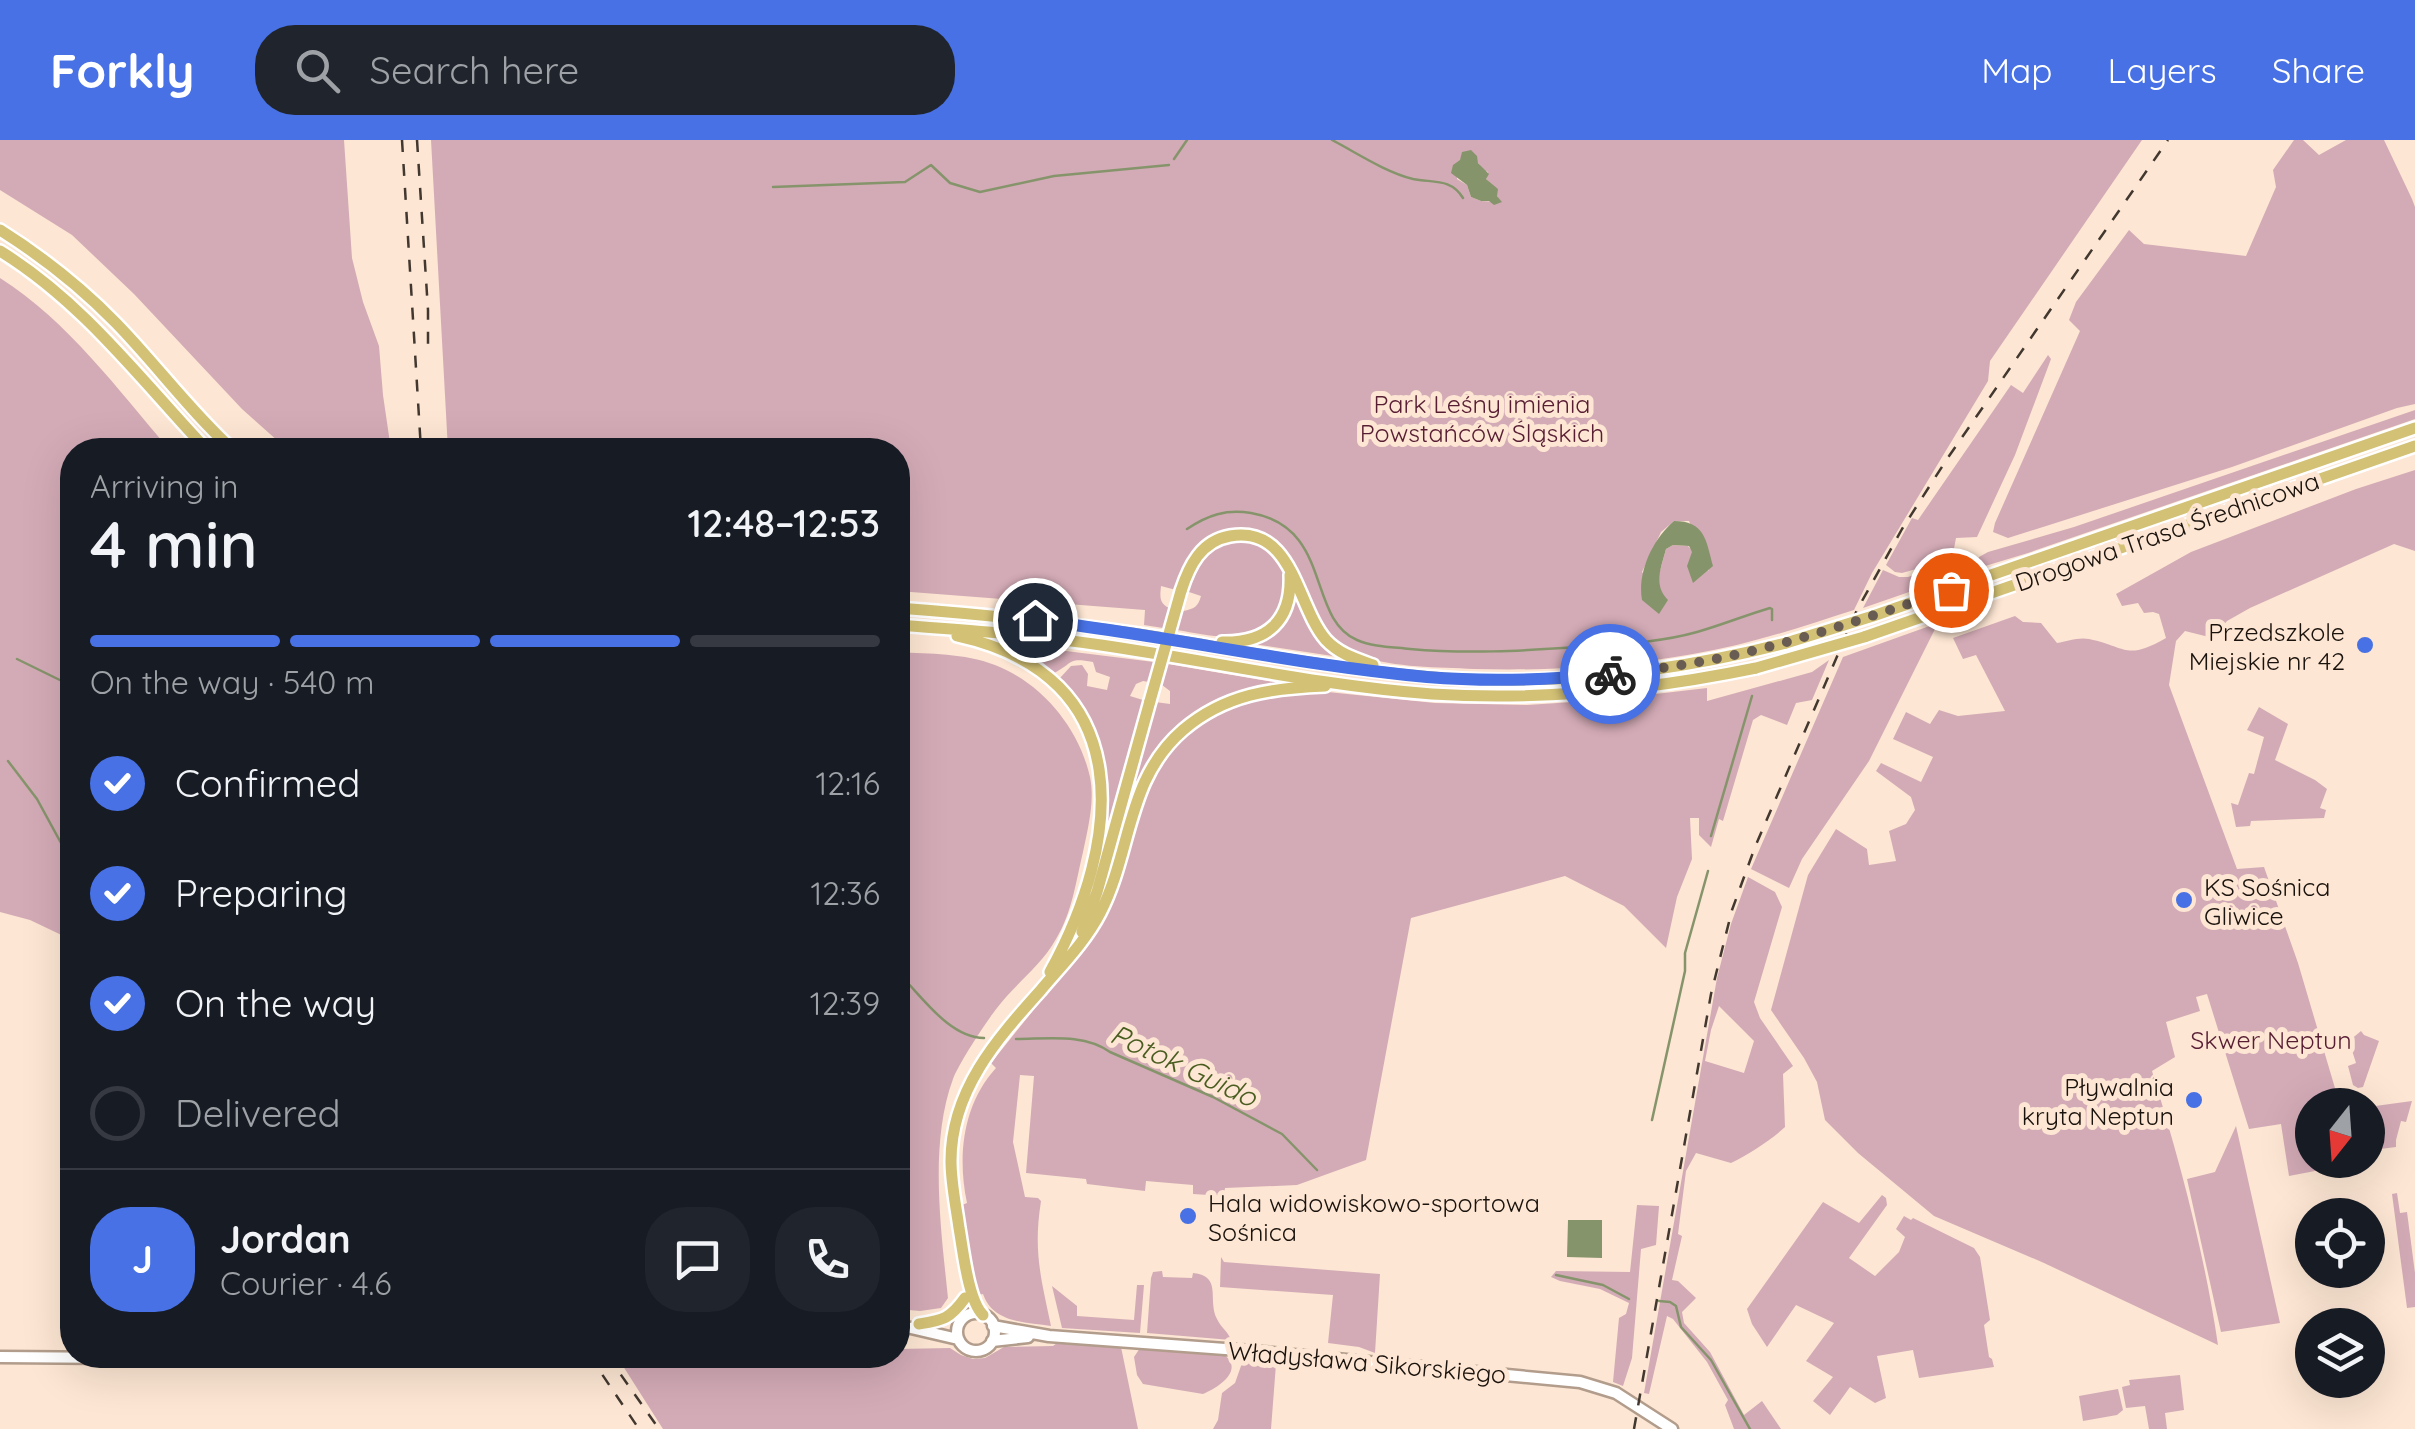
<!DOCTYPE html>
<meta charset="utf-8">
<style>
:root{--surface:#171b24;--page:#20242c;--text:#f1f3f6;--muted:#9ea1a6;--line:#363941;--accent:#4771e4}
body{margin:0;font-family:Quicksand,sans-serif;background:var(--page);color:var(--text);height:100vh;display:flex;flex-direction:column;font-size:38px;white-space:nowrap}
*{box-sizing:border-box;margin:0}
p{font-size:32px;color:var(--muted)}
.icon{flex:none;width:55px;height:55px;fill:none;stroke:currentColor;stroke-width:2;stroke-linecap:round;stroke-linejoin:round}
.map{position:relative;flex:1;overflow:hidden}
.details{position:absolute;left:60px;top:298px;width:850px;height:930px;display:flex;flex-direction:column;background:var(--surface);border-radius:40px;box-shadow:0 10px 40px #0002}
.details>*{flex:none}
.needle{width:65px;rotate:197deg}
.controls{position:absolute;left:2295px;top:948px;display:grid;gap:20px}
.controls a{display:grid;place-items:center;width:90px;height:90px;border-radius:50%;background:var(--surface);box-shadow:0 10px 40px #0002;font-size:50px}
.pin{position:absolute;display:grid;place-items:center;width:85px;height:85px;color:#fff;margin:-42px;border:5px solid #fff;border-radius:50%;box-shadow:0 2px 10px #0007}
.courier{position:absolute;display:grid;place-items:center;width:100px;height:100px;margin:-50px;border:8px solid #4771e4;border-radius:50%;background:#fff;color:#222;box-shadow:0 2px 12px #0007}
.head em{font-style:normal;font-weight:600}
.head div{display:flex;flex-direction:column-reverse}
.head{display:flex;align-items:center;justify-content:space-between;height:170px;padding:0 30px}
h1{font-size:65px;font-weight:600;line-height:75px}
.bar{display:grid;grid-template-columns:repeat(4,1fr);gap:15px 10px;align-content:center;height:120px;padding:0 30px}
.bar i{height:12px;border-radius:8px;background:var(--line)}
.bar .active{background:var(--accent)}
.bar p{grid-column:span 4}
.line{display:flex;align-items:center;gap:25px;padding:0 30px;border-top:2px solid var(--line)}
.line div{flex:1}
.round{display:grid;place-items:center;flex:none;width:105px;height:105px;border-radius:40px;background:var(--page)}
ol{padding:0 30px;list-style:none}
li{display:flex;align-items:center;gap:30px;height:110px}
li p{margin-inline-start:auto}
li .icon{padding:10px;border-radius:50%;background:var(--accent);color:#fff;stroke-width:4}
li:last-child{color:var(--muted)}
li i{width:55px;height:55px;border:5px solid var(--line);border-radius:50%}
header{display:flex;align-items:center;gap:60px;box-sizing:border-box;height:140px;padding:0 50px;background:var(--accent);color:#fff}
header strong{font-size:48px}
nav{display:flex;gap:55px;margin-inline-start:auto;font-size:35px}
.search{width:700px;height:90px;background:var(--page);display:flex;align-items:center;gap:25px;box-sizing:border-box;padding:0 35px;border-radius:40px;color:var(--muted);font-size:38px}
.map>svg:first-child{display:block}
.green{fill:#d3abb6;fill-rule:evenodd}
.water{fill:#86946c}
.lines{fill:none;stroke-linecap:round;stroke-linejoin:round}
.stream{stroke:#86946c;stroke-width:2.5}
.secondary-casing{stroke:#b29c8b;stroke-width:15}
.primary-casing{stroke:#fff;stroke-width:16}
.secondary{stroke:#fff;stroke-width:10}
.primary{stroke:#d3c175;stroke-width:11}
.rail{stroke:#42382f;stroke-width:2.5;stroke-dasharray:12 12;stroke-linecap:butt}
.primary-bridge-casing{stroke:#fff;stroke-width:16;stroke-linecap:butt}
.primary-bridge{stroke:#d3c175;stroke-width:11}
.done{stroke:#695c52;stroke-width:10;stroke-dasharray:0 18}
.route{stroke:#4771e4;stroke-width:12}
.poi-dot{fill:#4771e4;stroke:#fde6d3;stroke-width:4}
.labels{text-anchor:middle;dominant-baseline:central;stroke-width:10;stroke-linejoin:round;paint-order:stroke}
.park-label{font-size:25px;fill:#571d33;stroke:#fde6d3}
.street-label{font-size:25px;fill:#1a120c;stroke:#fde6d3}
.poi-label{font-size:25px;fill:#1a120c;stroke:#fde6d3;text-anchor:end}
.water-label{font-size:28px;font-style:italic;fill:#4a5d20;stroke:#fde6d3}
</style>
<header>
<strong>Forkly</strong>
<div class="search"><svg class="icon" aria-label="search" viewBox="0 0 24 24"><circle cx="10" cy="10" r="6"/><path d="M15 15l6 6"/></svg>Search here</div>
<nav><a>Map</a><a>Layers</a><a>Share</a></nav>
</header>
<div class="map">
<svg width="2415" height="1289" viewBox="0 0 2415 1289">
<rect width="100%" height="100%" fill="#fde6d3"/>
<path class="green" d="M0 0H344L352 118 363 162 379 206 383 255 391 310H288L242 269 134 154 72 95 0 50Z
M431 0H2142L1990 221 1988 241 1872 433 1854 470C1801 487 1748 505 1693 514 1620 527 1547 531 1474 529 1438 527 1395 528 1361 516 1349 512 1337 506 1329 496 1296 459 1295 369 1221 393 1194 402 1184 425 1176 450L1161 446C1160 457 1159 463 1169 468L1163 488 1144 485 1145 470 898 451V310H448ZM1470 11 1483 30 1488 32 1486 39 1496 49 1497 56 1501 62 1481 61 1471 57 1467 45 1457 39 1460 20ZM1674 381H1689L1709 431 1688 406 1673 405 1666 409 1658 438 1659 451 1642 432 1661 392Z
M2294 0H2303L2319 15 2346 0H2384L2412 59 2415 67V264L2397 268 2232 327 2008 398 1993 392 1995 383 2080 191 2069 180 2076 162 2129 90 2144 104 2246 116 2276 47 2273 30Z
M0 138C69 182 117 249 170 310H72V800L30 780 0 772Z
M2048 215 2051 219 2015 315 1977 397 1956 398 1952 419 1902 433 1895 432 1886 425 1912 378 1918 380 2011 245 2023 253Z
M2415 270V279L2028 413 1972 430 1979 417 1988 412 2074 387Z
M2415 330V411L2394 404 2250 468 2227 481 2213 498 2185 491 2176 501 2169 545 2237 729 2264 727 2298 823 2340 965H2312V1020H2351V1024L2289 1036 2281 984 2249 989 2207 854 2196 857 2200 871 2166 882 2175 917 2152 931C2180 1022 2204 1111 2218 1205L2044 1123 1934 1076 1858 1013 1825 980 1817 942 1804 918 1771 870 1808 735 1836 689 1867 709 1869 725 1896 721 1889 691 1906 684 1915 670 1911 657 1876 631 1881 623 1921 642 1933 617 1893 599 1906 572 1930 584 1939 570 1958 576 2005 571 1976 515 1963 519 1953 498 2015 476 2023 482 2041 483 2057 503C2067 501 2079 497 2089 499 2127 507 2126 521 2166 498L2159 474 2153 472 2144 473 2138 463 2122 466 2116 454 2191 412 2356 349Z
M1236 401C1299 403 1301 482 1248 494 1224 500 1201 494 1177 490L1183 471C1194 469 1198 467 1201 456L1186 451C1196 425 1207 406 1236 401Z
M1950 423 1962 427 1961 434 1863 468 1883 430 1899 437H1908Z
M1296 449 1339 516V517L1253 504C1277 486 1291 480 1296 449Z
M1938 483 1869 621 1802 719 1789 748 1751 729 1843 517Z
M995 502 1154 522 1149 542 1143 541 1136 544 1130 556 1146 561 1112 681 1106 680 1107 652 1101 616 1077 559 1060 538 1071 526 1082 525 1088 534 1087 546 1107 550 1110 537 1096 532 1093 522C1067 517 1074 523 1054 533Z
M898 512C930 514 964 513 995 525 1042 543 1079 588 1090 637 1095 661 1088 688 1083 712 1076 741 1072 773 1056 799 1041 826 1016 843 997 868 986 882 959 923 953 939 929 1004 941 1090 948 1158L941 1168 920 1171 898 1169Z
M1829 520 1812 560 1796 563 1787 585 1761 575 1753 580 1723 681 1719 679 1711 707 1699 695V678H1690L1692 719 1677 757 1666 808 1624 766 1565 736 1411 778 1366 1020 1297 1045 1225 1048 1224 1056 1193 1054V1045L1146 1041 1145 1051 1087 1044 1086 1039 1026 1033 1034 936 1020 935 1013 1002 1025 1057 1038 1058 1041 1061C1033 1111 1041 1138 1051 1186 1025 1182 993 1183 983 1154L978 1155 962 1065 967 1063C957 1016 963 964 996 928L991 923 1088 802 1147 644 1173 606 1200 581 1255 557 1318 551 1435 563 1527 565 1604 560 1707 548V561L1812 532Z
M1168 524 1286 544 1207 568 1140 642 1134 640 1155 562 1170 564V551L1162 545Z
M2259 567 2288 584 2275 620 2315 640 2327 649 2320 668 2326 670 2324 678 2251 681 2250 686 2236 687 2231 663 2238 665 2249 633 2254 634 2264 597 2247 590Z
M1748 737 1775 752 1782 767 1754 862 1760 878 1793 926 1783 934 1785 987C1771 1000 1749 1014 1731 1023L1696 1013 1686 1031 1678 1094 1682 1096 1672 1140 1678 1141 1696 1158 1682 1172 1684 1183 1710 1212 1744 1275 1762 1261 1781 1289H1734L1725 1265 1728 1260 1707 1222 1673 1179 1667 1176 1649 1254 1644 1253 1717 838 1731 784ZM1719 866 1754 901 1744 933 1705 921 1711 890Z
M2361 891 2364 895 2379 901 2363 947 2358 948 2353 945 2348 926 2356 923 2349 901Z
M2412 961 2406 982 2401 981 2396 1000V1007L2380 1009 2368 981V967Z
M2236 986 2280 1183 2221 1192 2187 1039 2215 1032Z
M2397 1053 2400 1073 2407 1072 2415 1133V1167L2407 1168 2392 1054Z
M1882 1055 1886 1058 1887 1065 1849 1118 1875 1136 1899 1112 1905 1097 1896 1089 1904 1076 1911 1080 1913 1078 1974 1108 1980 1117 1990 1180 1984 1185 1989 1217 1992 1219 1994 1227 1919 1238 1913 1210 1877 1216 1886 1258 1875 1263 1850 1247 1830 1275 1813 1261 1833 1237 1806 1221 1834 1183 1796 1165 1767 1207 1752 1184 1747 1169 1823 1062 1859 1083Z
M1637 1065 1659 1066 1656 1105 1641 1109 1632 1218 1623 1246 1613 1242 1619 1178 1626 1174 1629 1163 1600 1149 1560 1141 1551 1137 1556 1131 1630 1132Z
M1221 1117 1224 1122 1380 1134 1375 1213 1359 1207 1328 1203 1333 1155 1220 1147Z
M1162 1131 1163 1137 1192 1138 1193 1133C1223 1136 1207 1160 1217 1179 1221 1188 1228 1191 1231 1200L1147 1193 1151 1138 1153 1132Z
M1137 1145H1144L1140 1193 1062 1188 1052 1146 1077 1166V1176L1134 1180Z
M1057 1203 1121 1207 1138 1289H663L616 1215H898V1209L950 1208 961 1215 973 1219 985 1218 1004 1207 1053 1206Z
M1140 1208 1223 1214C1245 1229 1220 1247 1203 1254L1143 1244 1137 1235 1134 1217Z
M1252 1215 1273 1218 1276 1224 1271 1289H1213L1218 1280 1222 1253 1235 1243 1241 1226Z
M2180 1235 2184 1270 2165 1273 2167 1289H2149L2145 1266 2126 1268 2122 1247 2130 1245 2129 1240Z
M2118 1249 2123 1270 2117 1275 2083 1281 2079 1256Z"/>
<path class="water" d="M1471 10 1477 16 1478 23 1489 34 1486 39 1498 49 1497 56 1502 62 1494 65 1489 61H1481L1471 57 1467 45 1451 33 1453 25 1460 20 1462 12Z
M1674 381C1705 381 1706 400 1713 426L1693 443 1687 426 1692 412 1689 406 1673 405 1666 409C1661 428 1653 445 1668 460L1659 474 1642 460C1637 432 1653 399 1674 381Z
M1568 1080H1602V1118L1567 1117Z"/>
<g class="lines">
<path class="stream" d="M1332 0C1357 13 1385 32 1413 39 1433 43 1451 38 1463 58
M1174 19 1187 0
M773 47 905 42 931 25 950 43 980 52 1054 36 1169 25
M1187 389C1208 375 1226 369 1251 373 1333 387 1306 478 1357 500 1373 507 1392 507 1410 509 1466 514 1521 511 1577 507 1617 504 1658 503 1697 492 1722 485 1746 475 1770 468L1772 469V480
M899 452V449
M17 519 72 546
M8 621 37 659 67 714
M1711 696 1752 556
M898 839 905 840C926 862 952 898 984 898
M1016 899C1047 899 1084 893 1110 912L1213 957 1282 994 1317 1030
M1652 980 1685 831V813L1708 731
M1556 1135 1603 1145 1629 1159
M1659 1161 1670 1162 1676 1166 1681 1187 1711 1220 1750 1289"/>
<defs>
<path id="secondary" d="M957 1192a19 19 0 1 1 38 0a19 19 0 1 1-38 0Z
M898 1185 958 1199
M993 1186 1049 1196 1252 1211 1580 1242 1616 1253 1672 1289
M992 1201 1028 1197
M0 1217 120 1218 156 1215"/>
<path id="primary" d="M0 90C43 117 81 147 116 183 156 224 190 271 233 310
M0 111C83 162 141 240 207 310
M1181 451C1189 426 1201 401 1230 396 1294 385 1296 466 1326 500 1339 514 1356 519 1373 525
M898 468C978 474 1059 482 1139 494 1246 511 1354 533 1462 539 1571 544 1681 530 1786 503
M1873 476 2415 288
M898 485C966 490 1034 495 1101 505 1211 521 1321 546 1432 554 1541 561 1649 550 1756 528
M957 496C1140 536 1122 701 1050 832
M1864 497 2415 306
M1222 502C1267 503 1292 481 1290 435
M1082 792 1097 752 1150 561
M983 1175C968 1160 963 1110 959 1088 956 1066 951 1043 951 1021 951 951 996 900 1040 851 1061 826 1085 802 1100 773 1132 711 1126 639 1183 590 1225 554 1272 548 1325 546
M919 1184C943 1180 950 1179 965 1158"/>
</defs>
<use href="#secondary" class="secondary-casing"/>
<use href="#primary" class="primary-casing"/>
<use href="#secondary" class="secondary"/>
<use href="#primary" class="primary"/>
<path class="rail" d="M402 0 421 310
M417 0 428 170V215
M589 1215 639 1289
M607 1215 659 1289
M1634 1289 1711 854 1732 770 1755 707 1857 470 1902 389 1947 319 2168 0"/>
<defs>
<path id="primary-bridge" d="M1786 503 1873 476
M1756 528 1864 497
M1150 561 1181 451"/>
</defs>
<use href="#primary-bridge" class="primary-bridge-casing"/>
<use href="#primary-bridge" class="primary-bridge"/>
</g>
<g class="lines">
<path class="done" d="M1610 534C1662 529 1713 521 1764 508 1827 492 1889 470 1951 450"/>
<path class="route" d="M1035 480C1166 495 1295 525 1427 537 1488 542 1549 540 1610 534"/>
</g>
<g class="poi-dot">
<circle cx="2365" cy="505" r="10"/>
<circle cx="2184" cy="760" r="10"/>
<circle cx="2194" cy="960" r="10"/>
<circle cx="1188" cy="1076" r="10"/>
</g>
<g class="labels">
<g class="park-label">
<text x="1482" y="263">Park Leśny imienia<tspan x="1482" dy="29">Powstańców Śląskich</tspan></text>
<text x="2271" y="899">Skwer Neptun</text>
</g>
<g class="street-label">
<text transform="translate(2167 391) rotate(-19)">Drogowa Trasa Średnicowa</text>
<text transform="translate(1367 1222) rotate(5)">Władysława Sikorskiego</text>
</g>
<g class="poi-label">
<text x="2345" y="491">Przedszkole<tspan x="2345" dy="29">Miejskie nr 42</tspan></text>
<text x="2204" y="746" text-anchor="start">KS Sośnica<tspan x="2204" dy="29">Gliwice</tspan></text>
<text x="2174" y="946">Pływalnia<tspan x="2174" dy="29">kryta Neptun</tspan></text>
<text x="1208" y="1062" text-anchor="start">Hala widowiskowo-sportowa<tspan x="1208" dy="29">Sośnica</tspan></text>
</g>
<g class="water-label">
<text transform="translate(1184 925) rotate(25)">Potok Guido</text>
</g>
</g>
</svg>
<div class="controls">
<a><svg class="needle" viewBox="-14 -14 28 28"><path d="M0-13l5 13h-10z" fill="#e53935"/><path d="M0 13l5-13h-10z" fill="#9ea1a6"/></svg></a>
<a><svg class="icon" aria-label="locate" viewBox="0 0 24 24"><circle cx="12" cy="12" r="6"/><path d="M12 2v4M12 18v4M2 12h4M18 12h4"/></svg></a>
<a><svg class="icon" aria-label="layers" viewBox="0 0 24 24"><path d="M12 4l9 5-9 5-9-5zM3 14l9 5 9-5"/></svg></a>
</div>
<div class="pin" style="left:1951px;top:450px;background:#ea580c"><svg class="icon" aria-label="bag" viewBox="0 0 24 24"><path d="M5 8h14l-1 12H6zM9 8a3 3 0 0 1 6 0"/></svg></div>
<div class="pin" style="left:1035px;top:480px;background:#1f2937"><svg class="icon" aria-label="home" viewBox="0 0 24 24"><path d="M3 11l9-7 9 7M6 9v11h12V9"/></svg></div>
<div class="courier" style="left:1610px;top:534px"><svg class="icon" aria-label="bike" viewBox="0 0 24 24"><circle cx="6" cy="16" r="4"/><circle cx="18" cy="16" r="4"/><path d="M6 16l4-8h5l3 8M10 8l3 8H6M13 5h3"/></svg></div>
<section class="details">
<div class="head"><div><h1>4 min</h1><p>Arriving in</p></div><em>12:48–12:53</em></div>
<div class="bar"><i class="active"></i><i class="active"></i><i class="active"></i><i></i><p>On the way · 540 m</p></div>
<ol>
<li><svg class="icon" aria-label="check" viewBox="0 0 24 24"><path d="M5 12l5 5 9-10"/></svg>Confirmed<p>12:16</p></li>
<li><svg class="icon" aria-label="check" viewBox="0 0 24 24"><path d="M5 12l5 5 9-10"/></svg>Preparing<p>12:36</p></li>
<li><svg class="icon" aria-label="check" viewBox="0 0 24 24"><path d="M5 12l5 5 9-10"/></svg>On the way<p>12:39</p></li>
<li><i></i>Delivered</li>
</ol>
<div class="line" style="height:180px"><b class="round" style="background:var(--accent);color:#fff">J</b><div><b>Jordan</b><p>Courier · 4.6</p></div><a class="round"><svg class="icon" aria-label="chat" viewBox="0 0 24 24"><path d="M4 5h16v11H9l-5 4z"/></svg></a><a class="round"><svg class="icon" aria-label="phone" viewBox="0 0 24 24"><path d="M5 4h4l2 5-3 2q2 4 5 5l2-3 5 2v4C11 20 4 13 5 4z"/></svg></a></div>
</section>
</div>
